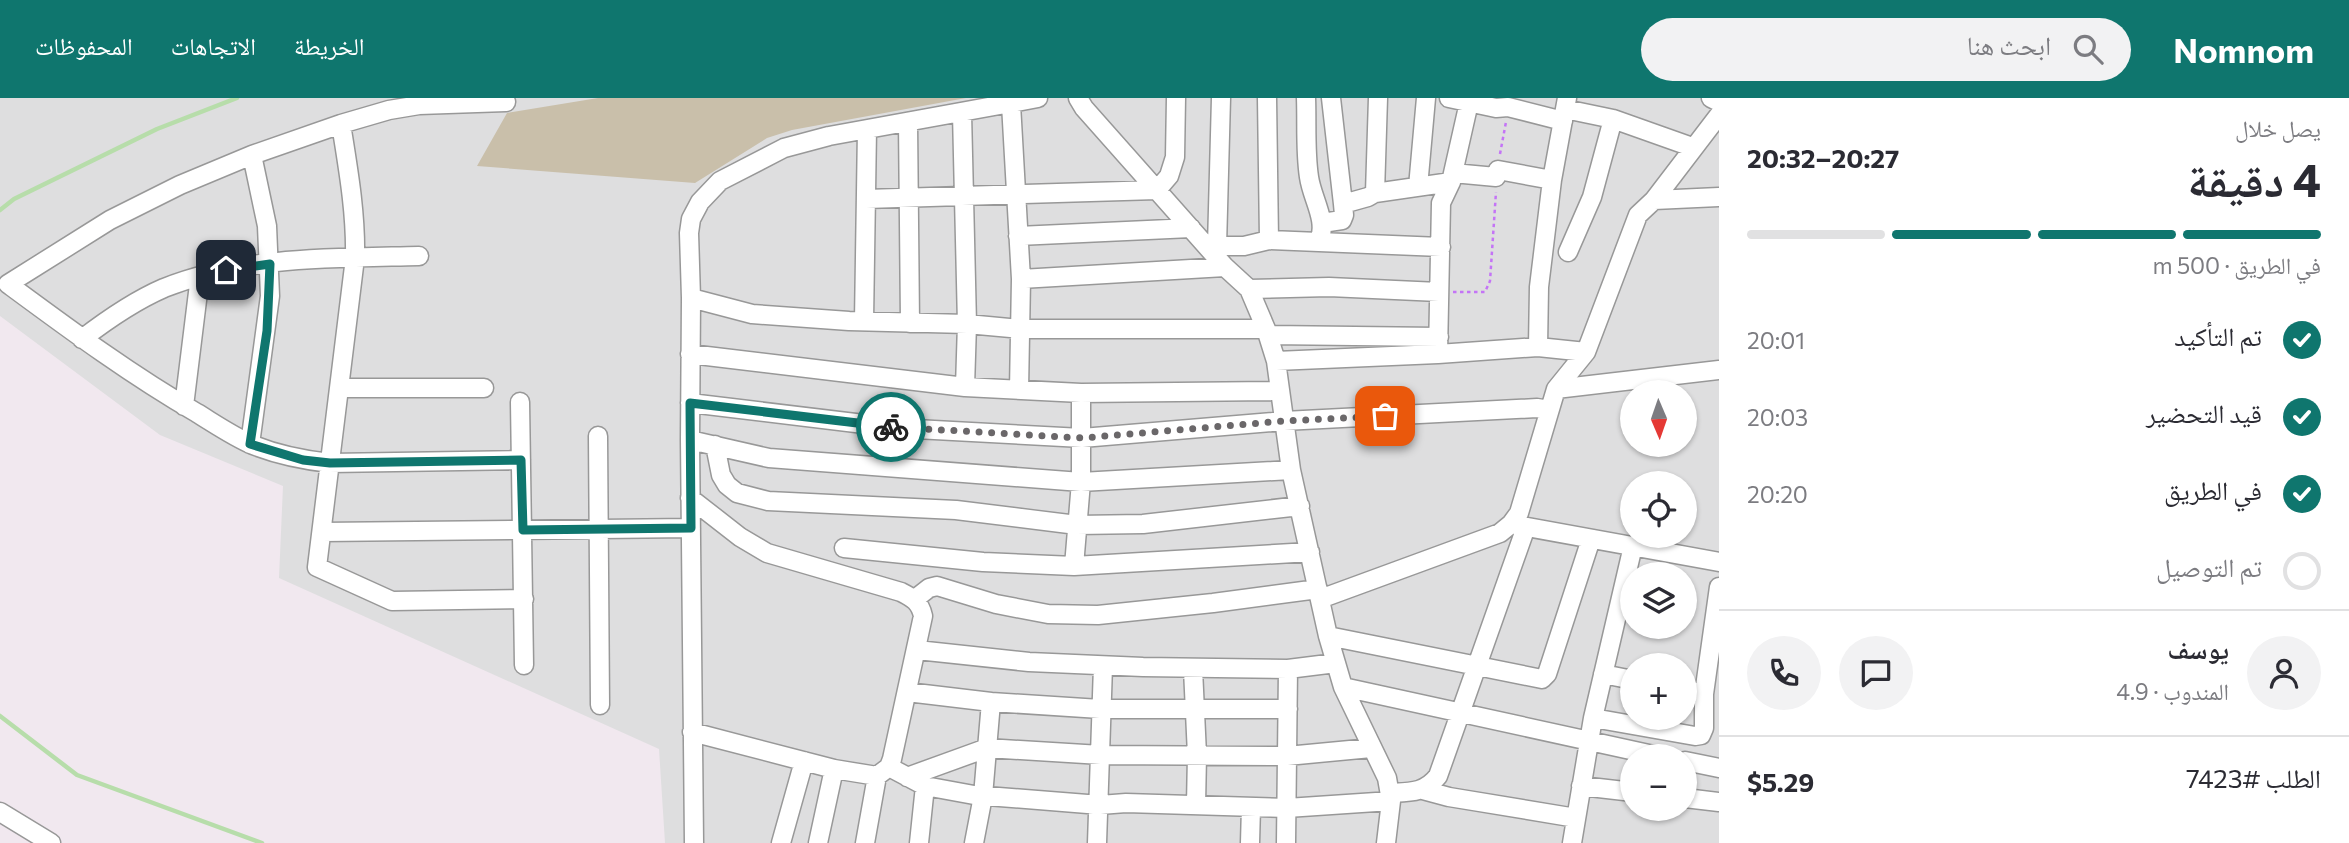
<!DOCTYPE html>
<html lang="ar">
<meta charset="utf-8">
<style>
:root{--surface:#fff;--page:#f2f2f3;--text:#2b2b33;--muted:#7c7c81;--line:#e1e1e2;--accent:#0f766e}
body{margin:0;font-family:Commissioner,"Noto Naskh Arabic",sans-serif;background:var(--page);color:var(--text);direction:rtl;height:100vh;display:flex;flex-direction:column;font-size:26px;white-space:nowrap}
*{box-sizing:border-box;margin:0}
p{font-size:23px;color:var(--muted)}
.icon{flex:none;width:38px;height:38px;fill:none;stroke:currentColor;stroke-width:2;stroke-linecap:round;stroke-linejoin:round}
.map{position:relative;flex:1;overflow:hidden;direction:ltr}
.sheet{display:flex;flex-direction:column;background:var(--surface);width:630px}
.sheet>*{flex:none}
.needle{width:46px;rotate:178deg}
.controls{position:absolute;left:1620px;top:282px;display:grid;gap:14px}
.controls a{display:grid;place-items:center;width:77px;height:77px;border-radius:50%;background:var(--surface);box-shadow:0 2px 5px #0004;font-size:35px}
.pin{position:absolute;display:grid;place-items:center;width:60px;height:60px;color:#fff;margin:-30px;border-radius:14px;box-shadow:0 4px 10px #0006}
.courier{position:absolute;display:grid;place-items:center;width:70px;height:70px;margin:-35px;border:5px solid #0f766e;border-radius:50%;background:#fff;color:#222;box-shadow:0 2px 9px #0007}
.overview em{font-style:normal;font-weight:700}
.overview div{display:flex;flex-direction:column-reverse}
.overview{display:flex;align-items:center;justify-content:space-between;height:119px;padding:0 28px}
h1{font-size:46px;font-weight:700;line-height:52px}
.bar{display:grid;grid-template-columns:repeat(4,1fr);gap:10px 7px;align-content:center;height:84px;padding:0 28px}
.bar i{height:9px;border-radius:5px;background:var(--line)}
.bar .current{background:var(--accent)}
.bar p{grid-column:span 4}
.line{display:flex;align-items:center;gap:18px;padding:0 28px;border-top:2px solid var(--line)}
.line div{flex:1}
.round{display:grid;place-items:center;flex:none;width:74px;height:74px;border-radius:37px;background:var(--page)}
ol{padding:0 28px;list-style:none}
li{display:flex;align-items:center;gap:21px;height:77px}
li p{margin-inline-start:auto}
li .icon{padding:7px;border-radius:50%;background:var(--accent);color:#fff;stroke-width:4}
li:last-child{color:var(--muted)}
li i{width:38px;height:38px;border:4px solid var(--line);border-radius:50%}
header{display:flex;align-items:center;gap:42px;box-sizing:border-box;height:98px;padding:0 35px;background:var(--accent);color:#fff}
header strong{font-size:33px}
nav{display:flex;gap:38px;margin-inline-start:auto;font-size:24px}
.search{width:490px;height:63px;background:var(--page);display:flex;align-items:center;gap:18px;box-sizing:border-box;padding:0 24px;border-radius:38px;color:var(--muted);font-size:26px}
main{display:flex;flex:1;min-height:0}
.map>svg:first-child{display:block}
.residential{fill:#dededf;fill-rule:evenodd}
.cemetery{fill:#c9bfaa}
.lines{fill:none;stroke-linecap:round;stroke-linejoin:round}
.stream{stroke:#b7ddaa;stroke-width:4.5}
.minor-casing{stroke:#989898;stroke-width:21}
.path{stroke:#c474f6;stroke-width:2.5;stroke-dasharray:3.5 3.5;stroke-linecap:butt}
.minor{stroke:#fff;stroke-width:18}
.done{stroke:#6a6769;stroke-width:7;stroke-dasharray:0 12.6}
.route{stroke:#0f766e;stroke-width:9}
</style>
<header>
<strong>Nomnom</strong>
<div class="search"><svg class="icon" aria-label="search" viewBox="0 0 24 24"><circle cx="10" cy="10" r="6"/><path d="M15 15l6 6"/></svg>ابحث هنا</div>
<nav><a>الخريطة</a><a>الاتجاهات</a><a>المحفوظات</a></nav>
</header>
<main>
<section class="sheet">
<div class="overview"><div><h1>4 دقيقة</h1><p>يصل خلال</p></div><em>20:27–20:32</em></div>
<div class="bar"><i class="current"></i><i class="current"></i><i class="current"></i><i></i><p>في الطريق · 500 m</p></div>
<ol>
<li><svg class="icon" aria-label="check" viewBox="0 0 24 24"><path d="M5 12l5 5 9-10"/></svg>تم التأكيد<p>20:01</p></li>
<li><svg class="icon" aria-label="check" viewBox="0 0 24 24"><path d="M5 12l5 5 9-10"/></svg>قيد التحضير<p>20:03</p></li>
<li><svg class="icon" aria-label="check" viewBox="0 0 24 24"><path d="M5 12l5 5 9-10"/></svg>في الطريق<p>20:20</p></li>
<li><i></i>تم التوصيل</li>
</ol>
<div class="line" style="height:126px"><a class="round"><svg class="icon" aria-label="person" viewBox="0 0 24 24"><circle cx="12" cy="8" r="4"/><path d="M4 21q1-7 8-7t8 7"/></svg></a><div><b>يوسف</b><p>المندوب · 4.9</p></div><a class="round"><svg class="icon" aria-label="chat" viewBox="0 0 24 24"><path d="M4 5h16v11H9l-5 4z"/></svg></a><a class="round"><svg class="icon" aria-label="phone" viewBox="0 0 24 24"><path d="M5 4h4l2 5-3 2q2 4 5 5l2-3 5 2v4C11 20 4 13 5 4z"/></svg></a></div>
<div class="line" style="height:91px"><div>الطلب #7423</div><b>$5.29</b></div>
</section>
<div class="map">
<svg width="1719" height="745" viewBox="0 0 1719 745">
<rect width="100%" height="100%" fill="#f1e8ef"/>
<path class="residential" d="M0 0H1719V745H665L659 651 279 480 283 388 160 337 0 218ZM1633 294H1685V346H1633ZM1633 385H1685V438H1633ZM1633 476H1685V528H1633ZM1633 567H1685V620H1633ZM1633 658H1685V710H1633Z"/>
<path class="cemetery" d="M598 0H966L792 32 767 40 695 85 477 68 507 15Z"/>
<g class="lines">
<path class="stream" d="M0 112 14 101 157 31 237 0
M0 618 77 677 262 745"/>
<defs>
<path id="minor" d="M1078 0 1084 10 1225 169 1249 191 1266 231 1276 263 1291 372 1328 538 1343 589 1387 680 1391 703 1386 745
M1331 0 1343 106 1368 99 1375 95 1378 0
M1449 0 1496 10 1508 9 1563 23
M1711 0 1719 4
M506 4 419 7 389 12 341 26 252 57 180 87 110 122 8 186C69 231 131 277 197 315 215 326 234 339 253 347 278 357 303 362 330 365L521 362
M1011 6 1021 181 1019 292
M1565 11 1613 21 1692 49
M962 15 967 226 965 289
M908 24 910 225
M341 26C348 70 356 114 355 160L317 469 392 503 524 501
M1498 72 1552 82
M1453 75 1496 79
M1418 89 1426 0
M1375 95 1451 84
M866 101 1157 92 1169 78 1175 59 1176 0
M1654 102 1719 99
M1322 125 1342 122 1344 117 1343 106
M1018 138 1191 130
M1269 142 1319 144C1328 122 1312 101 1309 79 1305 53 1307 26 1306 0
M1319 144 1441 149
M1217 148 1221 0
M1568 154 1592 99 1613 21
M1214 156 1217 148H1244L1269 142 1267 0
M1021 181 1225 169
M1249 191 1329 189 1439 194
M691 200 752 216 849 223 967 226 1021 231H1266
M864 223 867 31
M1268 237 1439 239
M82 241C108 221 134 203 164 190 244 158 335 160 419 158
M1538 249 1539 189 1552 82 1567 0
M690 256 965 289 1081 295 1280 293
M1438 256 1441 105 1451 84 1470 0
M1276 263 1438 256 1538 249 1586 254
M340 290H484
M1556 291 1719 272
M520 304 524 567
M690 305 897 330 1082 340 1284 323 1537 310 1549 312
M184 308 200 178
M598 338 600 607
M690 342 769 360 1081 384 1291 372
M250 346 270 198 267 128 252 57
M715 347 721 377 727 387 737 395 768 403 956 412 1077 427 1143 426 1300 408
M690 400 740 439 767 455 901 494C913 500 920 504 923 518L892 661 889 669 877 678 834 671 692 634
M1516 427 1719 464
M322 434 691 430
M844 450 983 464 1074 468 1081 384V295
M1074 468 1310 454
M915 501 929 490 937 488 996 506 1048 516 1098 517 1213 505 1318 491
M1320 501 1500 435 1511 426 1519 415 1556 291 1586 254 1638 117 1654 102 1719 17
M1328 538 1542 581 1547 576 1591 441
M917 552 1029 564 1143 569 1288 571 1336 565
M1193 571 1197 657 1196 707
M1603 576 1633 582
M1343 589 1658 658
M1685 592 1704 596 1719 489
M907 594 991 604
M1593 620 1695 638 1701 637 1704 630V596
M1685 663 1719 670
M889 669 925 688 974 697 1100 707 1126 705 1287 710 1391 703
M907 679 987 650 1101 657 1287 658 1371 650
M1581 688 1633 694
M1423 692 1449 699 1576 720
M1390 695C1410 694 1425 695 1438 678L1526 429
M1685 700 1719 704
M0 714 51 745
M694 745 690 342 691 200 689 135 691 121 700 104 720 83 784 50 829 38 1038 0
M781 745 804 663
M818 745 834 671
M865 745 877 678
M919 745 925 688
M974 745 983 698 991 604 1100 611H1288
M1097 745 1103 568
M1250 745 1251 709
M1286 745 1288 571
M1572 745 1593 620 1633 448"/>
</defs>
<use href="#minor" class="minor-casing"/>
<path class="path" d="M1500 56 1506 24
M1453 194H1485L1490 183 1496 94"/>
<use href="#minor" class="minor"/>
</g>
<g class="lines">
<path class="done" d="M891 329 1082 340 1284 323 1385 318"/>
<path class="route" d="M226 172 270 166 267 233 250 346 303 362 330 365 521 362 523 432 691 430 690 305 891 329"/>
</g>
</svg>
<div class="controls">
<a><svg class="needle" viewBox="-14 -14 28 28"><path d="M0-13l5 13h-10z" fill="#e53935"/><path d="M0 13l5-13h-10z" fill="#7c7c81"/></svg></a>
<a><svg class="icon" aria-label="locate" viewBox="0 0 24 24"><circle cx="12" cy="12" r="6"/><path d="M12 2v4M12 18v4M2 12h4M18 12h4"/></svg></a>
<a><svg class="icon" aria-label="layers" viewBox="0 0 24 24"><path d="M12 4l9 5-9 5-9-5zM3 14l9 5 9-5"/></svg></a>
<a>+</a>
<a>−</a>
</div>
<div class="pin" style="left:1385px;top:318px;background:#ea580c"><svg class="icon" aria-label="bag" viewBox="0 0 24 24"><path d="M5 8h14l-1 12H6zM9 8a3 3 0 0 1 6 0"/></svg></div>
<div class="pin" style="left:226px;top:172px;background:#1f2937"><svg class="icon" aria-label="home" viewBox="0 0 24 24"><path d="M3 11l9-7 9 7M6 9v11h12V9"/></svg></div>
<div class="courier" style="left:891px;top:329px"><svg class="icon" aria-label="bike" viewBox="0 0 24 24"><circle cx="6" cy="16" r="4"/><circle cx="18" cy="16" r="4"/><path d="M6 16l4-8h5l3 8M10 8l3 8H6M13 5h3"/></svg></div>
</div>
</main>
